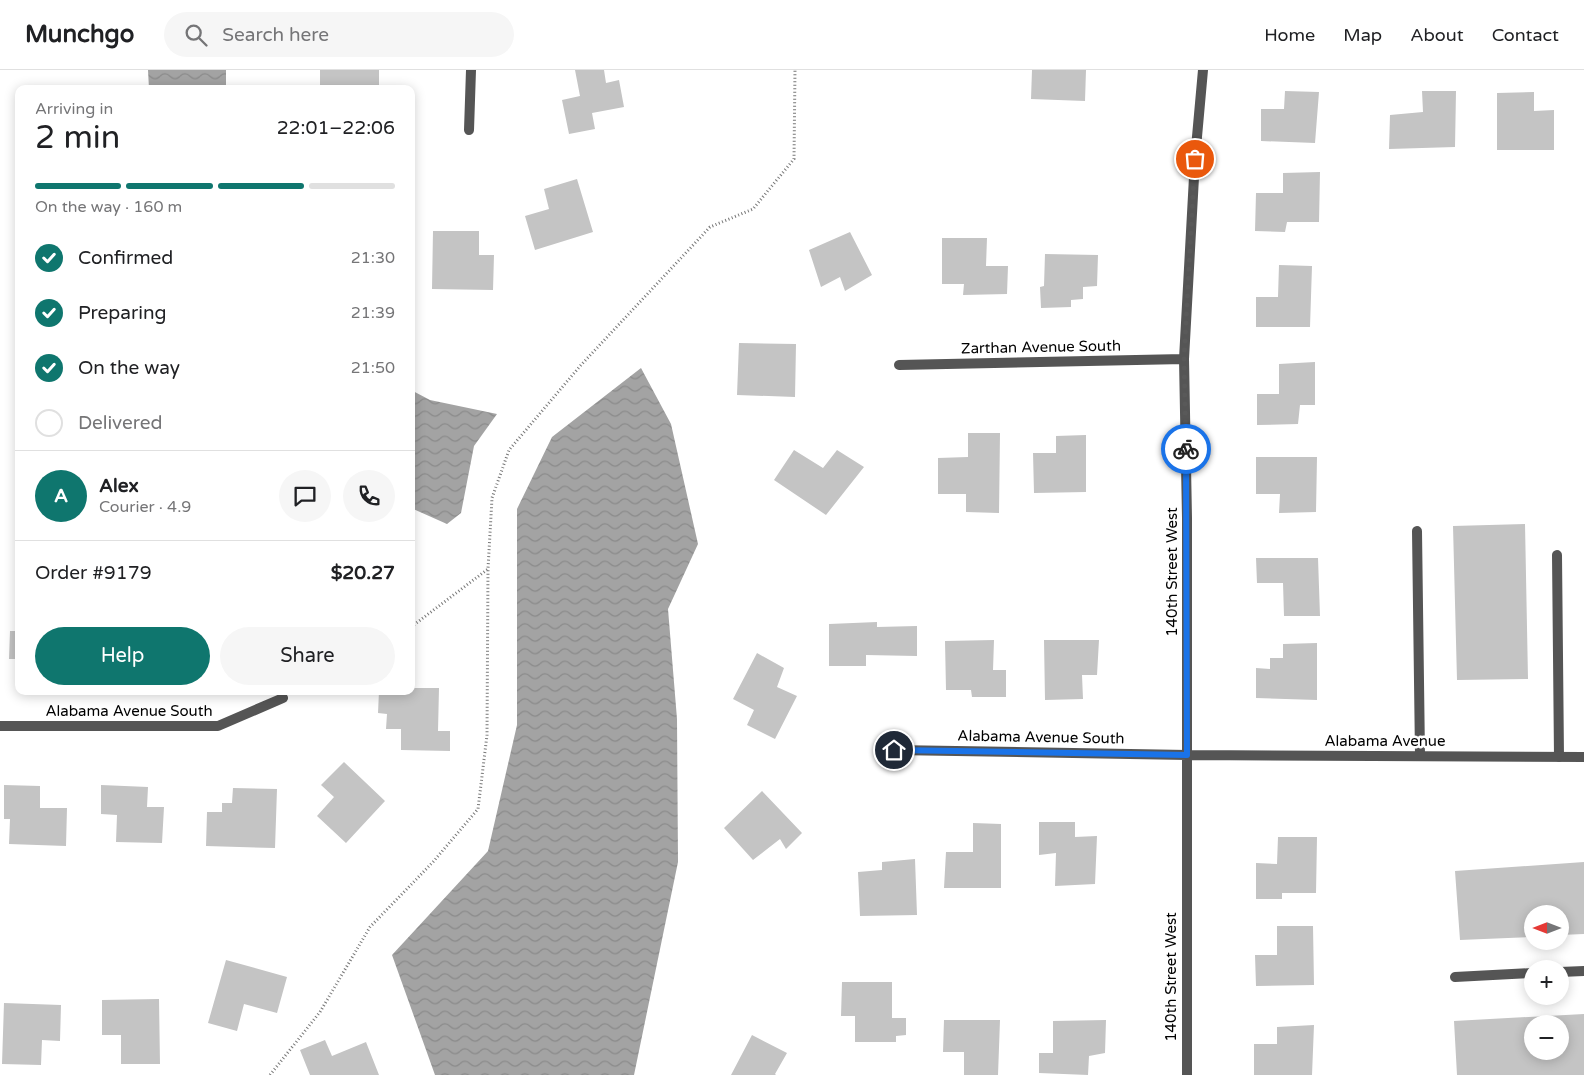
<!DOCTYPE html>
<meta charset="utf-8">
<style>
:root{--surface:#fff;--page:#f6f6f6;--text:#202124;--muted:#757577;--line:#e0e0e0;--accent:#0f766e}
body{margin:0;font-family:"Varela Round",sans-serif;background:var(--page);color:var(--text);height:100vh;display:flex;flex-direction:column;font-size:19px;white-space:nowrap}
*{box-sizing:border-box;margin:0}
p{font-size:16px;color:var(--muted)}
.icon{flex:none;width:28px;height:28px;fill:none;stroke:currentColor;stroke-width:2;stroke-linecap:round;stroke-linejoin:round}
.map{position:relative;flex:1;overflow:hidden}
.panel{position:absolute;left:15px;top:15px;width:400px;height:610px;display:flex;flex-direction:column;background:var(--surface);border-radius:10px;box-shadow:0 2px 12px #0003}
.panel>*{flex:none}
.needle{width:32px;rotate:270deg}
.tools{position:absolute;left:1524px;top:835px;display:grid;gap:10px}
.tools a{display:grid;place-items:center;width:45px;height:45px;border-radius:50%;background:var(--surface);box-shadow:0 2px 12px #0003;font-size:25px}
.pin{position:absolute;display:grid;place-items:center;width:42px;height:42px;color:#fff;margin:-21px;border:2px solid #fff;border-radius:50%;box-shadow:0 1px 5px #0007}
.courier{position:absolute;display:grid;place-items:center;width:50px;height:50px;margin:-25px;border:4px solid #1a73e8;border-radius:50%;background:#fff;color:#222;box-shadow:0 1px 6px #0007}
.head em{font-style:normal;font-weight:600}
.head div{display:flex;flex-direction:column-reverse}
.head{display:flex;align-items:center;justify-content:space-between;height:85px;padding:0 20px}
h1{font-size:32px;font-weight:600;line-height:38px}
.bar{display:grid;grid-template-columns:repeat(4,1fr);gap:8px 5px;align-content:center;height:60px;padding:0 20px}
.bar i{height:6px;border-radius:4px;background:var(--line)}
.bar .active{background:var(--accent)}
.bar p{grid-column:span 4}
.line{display:flex;align-items:center;gap:12px;padding:0 20px;border-top:1px solid var(--line)}
.line div{flex:1}
.round{display:grid;place-items:center;flex:none;width:52px;height:52px;border-radius:26px;background:var(--page)}
ol{padding:0 20px;list-style:none}
li{display:flex;align-items:center;gap:15px;height:55px}
li p{margin-inline-start:auto}
li .icon{padding:5px;border-radius:50%;background:var(--accent);color:#fff;stroke-width:4}
li:last-child{color:var(--muted)}
li i{width:28px;height:28px;border:2px solid var(--line);border-radius:50%}
.action{display:flex;gap:10px;margin-top:auto;padding:10px 20px}
.action a{flex:1;height:58px;border-radius:30px;background:var(--accent);color:#fff;font-size:20px;font-weight:600;line-height:58px;text-align:center}
.action a+a{background:var(--page);color:var(--text)}
header{display:flex;align-items:center;gap:30px;box-sizing:border-box;height:70px;padding:0 25px;background:var(--surface);border-bottom:1px solid var(--line)}
header strong{font-size:24px}
nav{display:flex;gap:28px;margin-inline-start:auto;font-size:18px}
.search{width:350px;height:45px;background:var(--page);display:flex;align-items:center;gap:12px;box-sizing:border-box;padding:0 18px;border-radius:28px;color:var(--muted);font-size:19px}
.map>svg:first-child{display:block}
.water{fill:url(#water-waves)}
.building{fill:#c4c4c4;fill-rule:evenodd}
.lines{fill:none;stroke-linecap:round;stroke-linejoin:round}
.path{stroke:#777;stroke-width:3;stroke-dasharray:1 2.5;stroke-linecap:butt}
.lane{stroke:#555;stroke-width:10}
.street{stroke:#555;stroke-width:10}
.done{stroke:#595959;stroke-width:5;stroke-dasharray:0 9}
.route{stroke:#1a73e8;stroke-width:6}
.labels{text-anchor:middle;dominant-baseline:central;stroke-width:5;stroke-linejoin:round;paint-order:stroke}
.street-label{font-size:15px;fill:#000;stroke:#fff}
</style>
<header>
<strong>Munchgo</strong>
<div class="search"><svg class="icon" aria-label="search" viewBox="0 0 24 24"><circle cx="10" cy="10" r="6"/><path d="M15 15l6 6"/></svg>Search here</div>
<nav><a>Home</a><a>Map</a><a>About</a><a>Contact</a></nav>
</header>
<div class="map">
<svg width="1584" height="1005" viewBox="0 0 1584 1005">
<defs>
<pattern id="water-waves" width="16" height="10" patternUnits="userSpaceOnUse" patternTransform="scale(1.25)"><rect width="16" height="10" fill="#a3a3a3"/><path d="M0 5q4-4 8 0t8 0" fill="none" stroke="#8b8b8b"/></pattern>
</defs>
<rect width="100%" height="100%" fill="#fff"/>
<path class="water" d="M148 0H226V19H149Z
M641 298 671 354 698 474 668 539 677 649 678 792 634 1005H435L392 885 488 781 517 655V439L552 367Z
M411 320 430 330 497 344 474 376 461 443 447 454 411 438Z"/>
<path class="building" d="M320 0H379V19H320Z
M575 0H604L606 13 619 10 624 37 592 43 595 59 569 64 562 30 580 26Z
M1032 0H1086L1085 31 1031 29Z
M1285 21 1319 22 1315 73 1261 71V39H1284Z
M1422 21H1456L1455 77 1389 79 1390 45 1423 42Z
M1534 22V41L1554 40V80H1497V23Z
M1320 102 1319 152H1287L1285 162 1255 161 1256 123H1283V103Z
M577 109 593 162 535 180 525 146 549 139 544 119Z
M433 161H479V185H494L493 220 432 219Z
M850 162 872 205 845 221 840 207 821 217 809 180Z
M942 168H987L986 196H1008L1007 224 963 225 964 214H942Z
M1045 184 1098 185 1097 216 1083 217V229L1071 230V237L1041 238 1040 217 1044 216Z
M1279 195 1312 196 1310 257H1256V227H1278Z
M739 273 796 274 795 327 737 325Z
M1315 292V335H1300L1298 354 1257 355V324H1279V294Z
M968 363H1000L999 443 966 442V424H938V388L968 387Z
M1086 365V422L1034 423 1033 383H1056V366Z
M794 380 823 398 837 380 864 397 826 445 774 410Z
M1256 387H1317L1316 442 1279 443 1280 424H1256Z
M1525 454 1528 609 1457 610 1453 456Z
M1256 488H1318L1320 546H1284L1283 513H1257Z
M877 552V557L917 556V586L866 585V596H829V554Z
M10 561H19V589H9Z
M994 570 993 600H1006V627H972L971 620H946L945 571Z
M1044 570H1099L1097 605H1082L1083 629 1045 630Z
M1317 573V630L1256 628V598L1270 599V588H1283V574Z
M757 583 784 598 777 617 797 626 775 669 747 655 754 640 733 629Z
M411 618H439L438 661H450V681L401 680V659H386L387 644 378 643 379 621H411Z
M344 692 385 731 346 773 317 746 334 727 321 715Z
M4 715 40 716V738H67L66 776 9 774 10 749H4Z
M101 715 148 717 147 737H164L162 773 116 772 117 745 101 744Z
M233 718 277 719 275 778 206 776 207 742H222V733H232Z
M762 721 802 763 786 779 780 769 753 790 724 758Z
M1039 752H1075V767L1097 766 1095 814 1055 816 1056 783 1039 785Z
M973 753 1001 754V818H944L946 782H973Z
M1278 767H1317L1316 823H1282V829H1256V793L1277 794Z
M915 789 917 845 860 846 858 802 882 800V792Z
M1584 792V864L1560 865V844H1532V867L1460 870 1455 801Z
M1277 856H1313L1314 915 1256 916 1255 885H1277Z
M226 890 287 907 277 943 244 934 237 961 208 953Z
M842 912H892V948H906V965L896 966V972H855V946H841Z
M159 929 160 994H121V965H102V930Z
M4 933 61 935 60 971 42 970 41 995 2 994Z
M1584 944V1005H1457L1454 951ZM1532 954H1560V981H1532Z
M944 950H1000L998 1005H964V982H943Z
M1106 950 1105 983 1089 986 1088 1005 1039 1003V983H1053V951Z
M1314 955 1312 1005H1254V974H1277V957Z
M752 965 787 983 775 1004 776 1005H731Z
M325 970 332 986 366 972 379 1005H310L300 980Z"/>
<g class="lines">
<path class="path" d="M411 557 488 499
M270 1005 320 942 370 857 433 792 478 739 487 665 488 499 492 428 509 380 581 295 710 157 753 139 794 89 795 0"/>
<path class="lane" d="M1417 461 1420 686
M1557 485 1559 687
M1560 902 1584 901
M1455 907 1532 903"/>
<path class="street" d="M469 60 471 0
M899 295 1184 289
M0 656H218L283 628
M894 680 1187 685 1584 687
M1187 1005V448L1184 289 1195 89 1203 0"/>
</g>
<g class="lines">
<path class="done" d="M1186 379 1184 289 1195 89"/>
<path class="route" d="M894 680 1187 685 1186 379"/>
</g>
<g class="labels">
<g class="street-label">
<text transform="translate(1041 277) rotate(-1)">Zarthan Avenue South</text>
<text transform="translate(1172 502) rotate(-90)">140th Street West</text>
<text x="129" y="641">Alabama Avenue South</text>
<text transform="translate(1041 667) rotate(1)">Alabama Avenue South</text>
<text x="1385" y="671">Alabama Avenue</text>
<text transform="translate(1171 907) rotate(-90)">140th Street West</text>
</g>
</g>
</svg>
<div class="tools">
<a><svg class="needle" viewBox="-14 -14 28 28"><path d="M0-13l5 13h-10z" fill="#e53935"/><path d="M0 13l5-13h-10z" fill="#757577"/></svg></a>
<a>+</a>
<a>−</a>
</div>
<div class="pin" style="left:1195px;top:89px;background:#ea580c"><svg class="icon" aria-label="bag" viewBox="0 0 24 24"><path d="M5 8h14l-1 12H6zM9 8a3 3 0 0 1 6 0"/></svg></div>
<div class="pin" style="left:894px;top:680px;background:#1f2937"><svg class="icon" aria-label="home" viewBox="0 0 24 24"><path d="M3 11l9-7 9 7M6 9v11h12V9"/></svg></div>
<div class="courier" style="left:1186px;top:379px"><svg class="icon" aria-label="bike" viewBox="0 0 24 24"><circle cx="6" cy="16" r="4"/><circle cx="18" cy="16" r="4"/><path d="M6 16l4-8h5l3 8M10 8l3 8H6M13 5h3"/></svg></div>
<section class="panel">
<div class="head"><div><h1>2 min</h1><p>Arriving in</p></div><em>22:01–22:06</em></div>
<div class="bar"><i class="active"></i><i class="active"></i><i class="active"></i><i></i><p>On the way · 160 m</p></div>
<ol>
<li><svg class="icon" aria-label="check" viewBox="0 0 24 24"><path d="M5 12l5 5 9-10"/></svg>Confirmed<p>21:30</p></li>
<li><svg class="icon" aria-label="check" viewBox="0 0 24 24"><path d="M5 12l5 5 9-10"/></svg>Preparing<p>21:39</p></li>
<li><svg class="icon" aria-label="check" viewBox="0 0 24 24"><path d="M5 12l5 5 9-10"/></svg>On the way<p>21:50</p></li>
<li><i></i>Delivered</li>
</ol>
<div class="line" style="height:90px"><b class="round" style="background:var(--accent);color:#fff">A</b><div><b>Alex</b><p>Courier · 4.9</p></div><a class="round"><svg class="icon" aria-label="chat" viewBox="0 0 24 24"><path d="M4 5h16v11H9l-5 4z"/></svg></a><a class="round"><svg class="icon" aria-label="phone" viewBox="0 0 24 24"><path d="M5 4h4l2 5-3 2q2 4 5 5l2-3 5 2v4C11 20 4 13 5 4z"/></svg></a></div>
<div class="line" style="height:65px"><div>Order #9179</div><b>$20.27</b></div>
<div class="action"><a>Help</a><a>Share</a></div>
</section>
</div>
